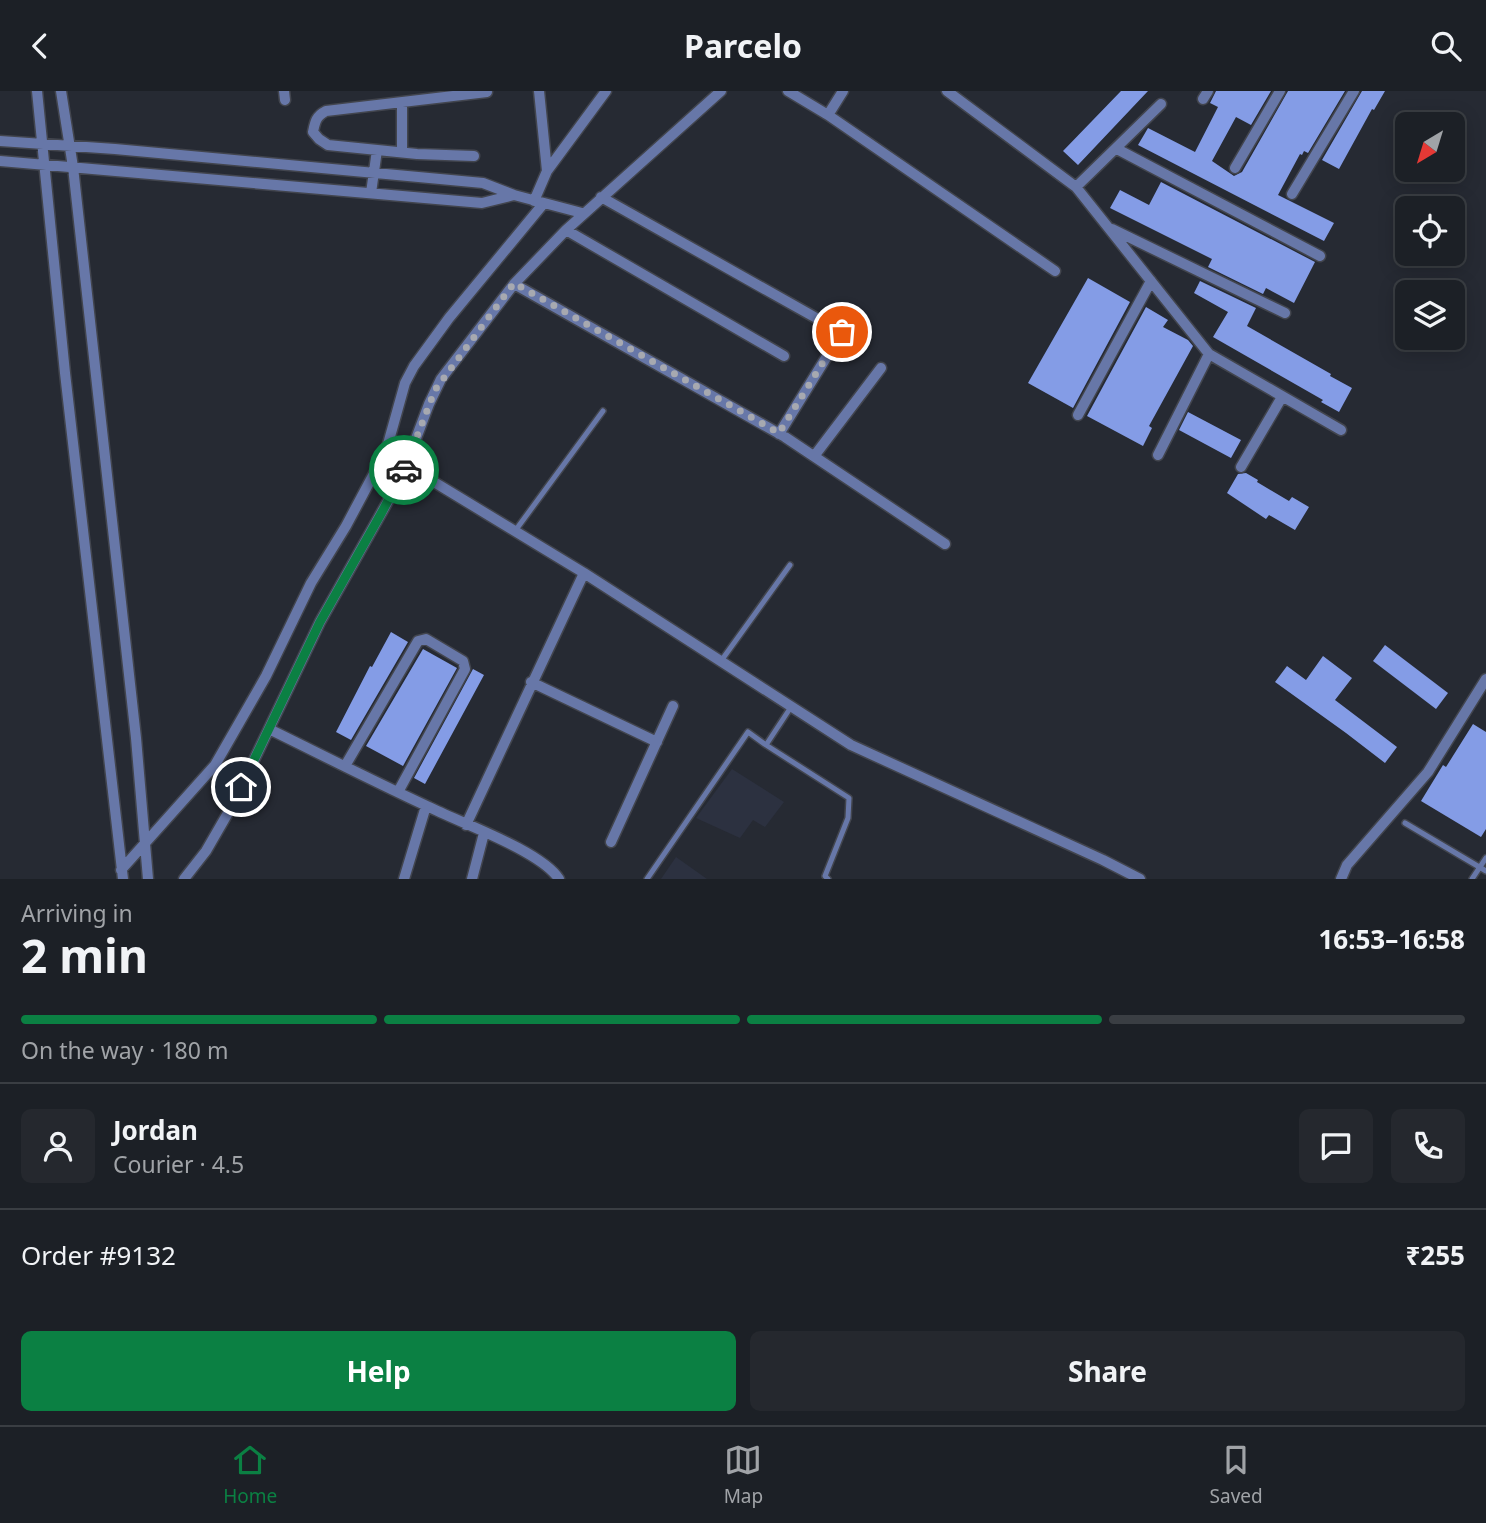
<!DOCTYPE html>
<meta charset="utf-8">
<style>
:root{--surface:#1c2026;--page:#25282e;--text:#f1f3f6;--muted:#a0a3a7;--line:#3a3e43;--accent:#0b8043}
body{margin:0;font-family:"Noto Sans",sans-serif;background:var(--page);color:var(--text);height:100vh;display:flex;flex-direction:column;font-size:26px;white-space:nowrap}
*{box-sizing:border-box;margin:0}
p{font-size:23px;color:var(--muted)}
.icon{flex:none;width:38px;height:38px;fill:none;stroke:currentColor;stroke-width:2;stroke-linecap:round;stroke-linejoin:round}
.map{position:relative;height:788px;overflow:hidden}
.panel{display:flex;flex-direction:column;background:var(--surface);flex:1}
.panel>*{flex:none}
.needle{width:46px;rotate:218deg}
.tools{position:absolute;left:1395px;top:21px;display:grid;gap:14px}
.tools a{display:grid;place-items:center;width:70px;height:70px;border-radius:10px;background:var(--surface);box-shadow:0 4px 18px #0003,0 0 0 2px var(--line);font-size:35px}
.pin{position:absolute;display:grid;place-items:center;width:60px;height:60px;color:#fff;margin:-30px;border:4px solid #fff;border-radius:50%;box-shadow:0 2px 7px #0007}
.courier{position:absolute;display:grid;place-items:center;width:70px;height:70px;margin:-35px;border:5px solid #0b8043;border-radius:50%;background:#fff;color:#222;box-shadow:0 2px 9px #0007}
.headline em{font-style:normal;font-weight:700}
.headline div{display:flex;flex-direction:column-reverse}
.headline{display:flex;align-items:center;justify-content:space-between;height:119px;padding:0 21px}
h1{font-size:46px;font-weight:700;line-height:52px}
.bar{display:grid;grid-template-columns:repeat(4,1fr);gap:10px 7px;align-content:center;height:84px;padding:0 21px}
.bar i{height:9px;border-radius:5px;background:var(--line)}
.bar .current{background:var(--accent)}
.bar p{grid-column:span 4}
.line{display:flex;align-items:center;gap:18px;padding:0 21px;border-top:2px solid var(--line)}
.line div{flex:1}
.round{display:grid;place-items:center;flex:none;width:74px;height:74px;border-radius:10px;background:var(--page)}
.action{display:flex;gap:14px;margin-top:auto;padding:14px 21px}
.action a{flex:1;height:80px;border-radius:10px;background:var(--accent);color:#fff;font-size:28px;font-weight:700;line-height:80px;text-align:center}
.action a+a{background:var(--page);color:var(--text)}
header{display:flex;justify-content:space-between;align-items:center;height:91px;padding:0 21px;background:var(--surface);font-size:32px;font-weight:700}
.tabs{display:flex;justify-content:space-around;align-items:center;height:98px;border-top:2px solid var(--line);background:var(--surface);font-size:19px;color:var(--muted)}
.tabs a{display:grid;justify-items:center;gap:4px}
.tabs .current{color:var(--accent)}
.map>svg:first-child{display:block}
.built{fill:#2c3140}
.building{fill:#849ce6}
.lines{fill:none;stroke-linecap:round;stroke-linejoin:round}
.service-casing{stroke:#42454e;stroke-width:8}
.minor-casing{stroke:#42454e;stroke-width:13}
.service{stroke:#6777a8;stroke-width:5}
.minor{stroke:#6777a8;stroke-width:10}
.done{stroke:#a7a9b0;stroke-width:7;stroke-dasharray:0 12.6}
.route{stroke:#0b8043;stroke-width:9}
</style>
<header><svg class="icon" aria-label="back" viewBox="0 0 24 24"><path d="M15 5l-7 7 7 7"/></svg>Parcelo<svg class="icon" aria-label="search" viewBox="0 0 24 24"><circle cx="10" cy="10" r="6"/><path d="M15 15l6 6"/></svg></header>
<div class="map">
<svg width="1486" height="788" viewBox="0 0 1486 788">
<rect width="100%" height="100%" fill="#262a33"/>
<path class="built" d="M732 678 784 711 765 736 753 729 740 747 696 727Z
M676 766 707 788H661Z"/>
<path class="building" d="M1121 0H1148L1078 74 1063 60Z
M1216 0H1271L1251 34 1236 26 1212 70 1234 85 1242 81 1288 0H1345L1308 62 1304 60 1302 64 1300 63 1278 104 1334 132 1324 150 1138 54 1148 37 1195 61 1218 16 1210 12Z
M1362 0H1385L1374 19 1372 18 1339 78 1322 69Z
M1161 91 1315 171 1294 212 1266 197 1263 203 1208 176 1212 168 1110 117 1120 99 1149 114Z
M1088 187 1130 211 1073 317 1028 292Z
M1200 190 1256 217 1247 235 1331 283 1330 285 1352 297 1339 321 1321 311 1323 309 1213 246 1228 221 1194 202Z
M1146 216 1168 229 1163 236 1188 249 1193 255 1149 335 1152 337 1143 355 1087 325Z
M1188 321 1241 349 1231 367 1179 339Z
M1246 382 1258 389 1257 391 1289 410 1292 406 1309 416 1295 439 1269 424 1266 428 1227 402 1238 383Z
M391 541 408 551 351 649 336 641 370 575 372 576Z
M1385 554 1448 602 1436 618 1373 570Z
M423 558 457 577 403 675 366 655Z
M1323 565 1352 587 1335 609 1397 656 1385 672 1346 642 1275 591 1287 575 1306 589Z
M473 578 484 584 425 693 414 687Z
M1473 633 1486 641V738L1481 746 1421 710 1443 674 1446 676Z"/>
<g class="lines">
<defs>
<path id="service" d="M515 440 603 320
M721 570 790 474
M791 616 766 654 849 707 848 727 825 785 828 788
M1405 732 1486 780
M647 788 748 641 766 654
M1472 788 1486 767"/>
<path id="minor" d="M37 0 65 282 123 788
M61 0 73 76 136 647 148 788
M284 0 285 9
M539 0 547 80
M788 0 828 24 1055 180
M947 0 1076 96 1209 263 1341 339
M1203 8 1208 0
M828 24 843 0
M0 50 115 58 483 92 514 104 582 122
M1117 58 1320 165
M402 61V11
M474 65 417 63 328 54 319 48 313 41C315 31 316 25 326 20L487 1
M0 70 482 112 514 104
M1235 77 1280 0
M1076 96 1161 13
M371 102 377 59
M1292 103 1354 0
M601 106 818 228
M534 110 547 80 606 0
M1112 138 1285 222
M566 139 784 265
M514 193 785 346 945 453
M1078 324 1151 190
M779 343 842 241
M815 364 881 277
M1158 364 1209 263
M406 374 584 482 851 654 1103 769 1140 788
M1241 376 1282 306
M531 591 657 651
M269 638C322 664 375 691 429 716 461 732 541 760 559 788
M345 675 418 550 426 548 463 570 465 578 398 701
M466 734 584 482
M611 751 673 615
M121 779 215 674 266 585 311 492 346 435 386 360 405 292 414 275 449 227 544 112
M184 788 206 760 232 715 320 531 392 403 406 374 429 313 441 288 514 193 566 139 721 0
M404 788 426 715
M472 788 484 742
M1341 788 1347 774 1428 681 1486 588"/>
</defs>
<use href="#service" class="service-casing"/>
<use href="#minor" class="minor-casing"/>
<use href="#service" class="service"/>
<use href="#minor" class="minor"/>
</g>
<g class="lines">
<path class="done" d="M404 379 435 299 514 192 779 342 842 241"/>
<path class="route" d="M241 696 320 531 382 421 404 379"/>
</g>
</svg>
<div class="tools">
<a><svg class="needle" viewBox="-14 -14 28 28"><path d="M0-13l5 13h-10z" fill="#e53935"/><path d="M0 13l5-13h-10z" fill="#a0a3a7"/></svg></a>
<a><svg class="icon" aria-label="locate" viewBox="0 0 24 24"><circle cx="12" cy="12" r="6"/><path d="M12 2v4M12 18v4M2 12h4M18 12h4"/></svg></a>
<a><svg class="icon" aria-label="layers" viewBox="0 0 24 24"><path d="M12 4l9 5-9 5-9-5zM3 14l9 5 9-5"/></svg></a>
</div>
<div class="pin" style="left:842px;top:241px;background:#ea580c"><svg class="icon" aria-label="bag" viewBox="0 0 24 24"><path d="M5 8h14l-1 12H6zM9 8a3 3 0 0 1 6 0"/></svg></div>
<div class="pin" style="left:241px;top:696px;background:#1f2937"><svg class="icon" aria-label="home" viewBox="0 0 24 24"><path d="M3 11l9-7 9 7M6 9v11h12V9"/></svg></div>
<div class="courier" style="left:404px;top:379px"><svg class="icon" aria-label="car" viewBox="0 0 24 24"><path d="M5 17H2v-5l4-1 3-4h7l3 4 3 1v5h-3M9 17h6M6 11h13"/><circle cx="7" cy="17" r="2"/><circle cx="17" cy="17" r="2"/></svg></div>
</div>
<section class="panel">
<div class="headline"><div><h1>2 min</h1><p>Arriving in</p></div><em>16:53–16:58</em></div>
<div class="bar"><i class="current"></i><i class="current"></i><i class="current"></i><i></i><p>On the way · 180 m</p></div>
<div class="line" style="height:126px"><a class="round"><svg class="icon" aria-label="person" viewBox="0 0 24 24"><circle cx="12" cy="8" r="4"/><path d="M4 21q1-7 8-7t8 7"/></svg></a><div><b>Jordan</b><p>Courier · 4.5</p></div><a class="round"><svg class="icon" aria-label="chat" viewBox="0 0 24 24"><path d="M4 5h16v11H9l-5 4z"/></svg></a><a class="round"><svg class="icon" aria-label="phone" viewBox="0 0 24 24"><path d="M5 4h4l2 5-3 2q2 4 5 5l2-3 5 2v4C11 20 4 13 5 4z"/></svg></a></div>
<div class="line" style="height:91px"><div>Order #9132</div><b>₹255</b></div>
<div class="action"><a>Help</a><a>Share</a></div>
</section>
<nav class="tabs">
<a class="current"><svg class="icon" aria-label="home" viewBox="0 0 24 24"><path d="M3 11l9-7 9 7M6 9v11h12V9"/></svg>Home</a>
<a><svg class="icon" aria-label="map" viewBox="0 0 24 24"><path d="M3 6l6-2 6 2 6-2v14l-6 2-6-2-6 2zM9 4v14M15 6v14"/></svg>Map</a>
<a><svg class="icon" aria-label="saved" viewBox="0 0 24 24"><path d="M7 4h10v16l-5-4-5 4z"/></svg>Saved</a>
</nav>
